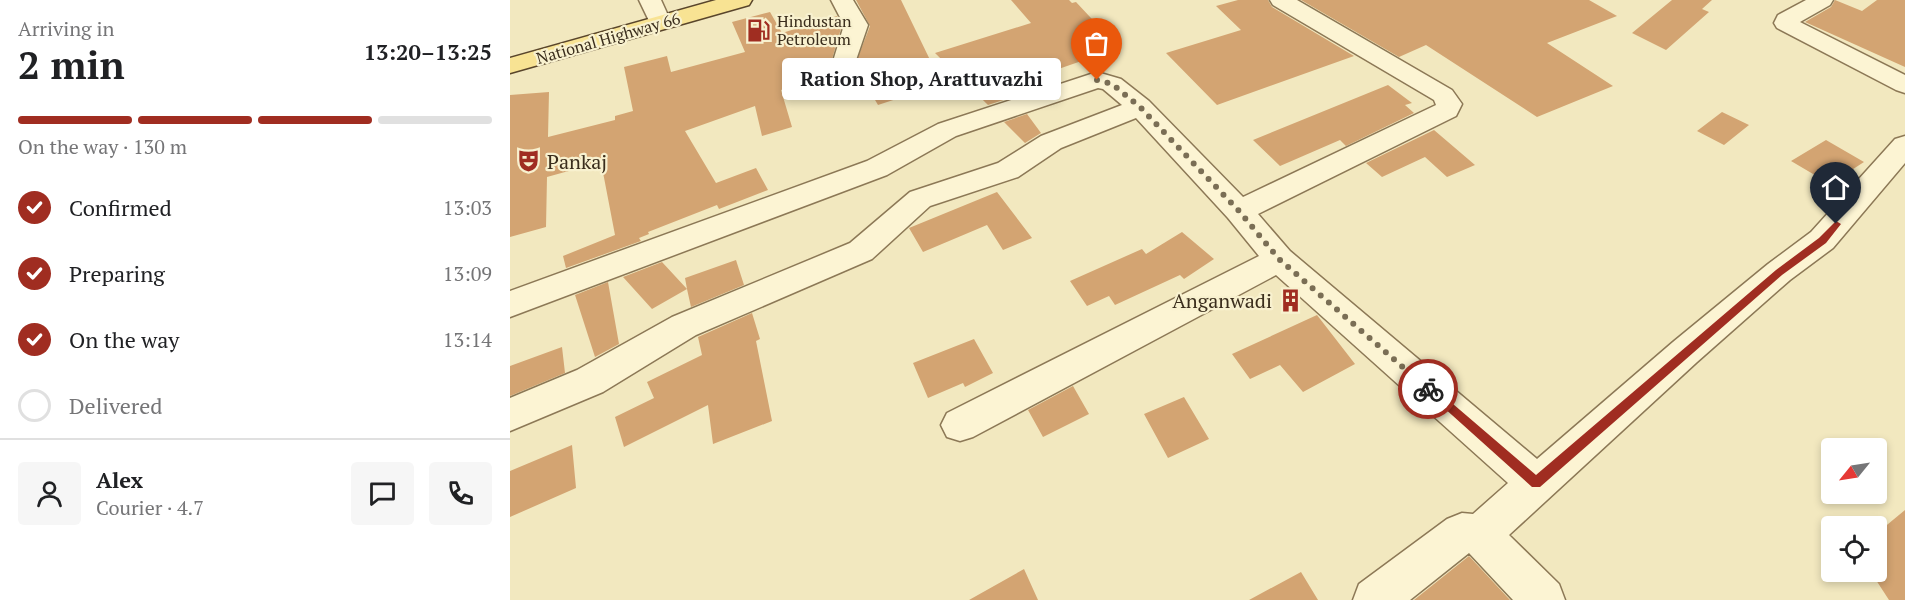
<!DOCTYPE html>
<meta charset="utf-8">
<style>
:root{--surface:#fff;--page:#f6f6f6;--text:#202124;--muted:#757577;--line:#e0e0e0;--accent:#a02d21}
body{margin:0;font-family:"PT Serif",serif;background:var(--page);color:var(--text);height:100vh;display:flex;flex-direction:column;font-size:22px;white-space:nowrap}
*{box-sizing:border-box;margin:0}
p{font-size:20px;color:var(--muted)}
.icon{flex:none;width:33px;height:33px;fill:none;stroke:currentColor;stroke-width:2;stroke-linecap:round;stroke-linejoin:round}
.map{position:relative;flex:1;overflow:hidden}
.sheet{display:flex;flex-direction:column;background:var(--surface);width:510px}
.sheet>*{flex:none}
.needle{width:39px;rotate:240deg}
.controls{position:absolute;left:1311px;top:438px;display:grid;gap:12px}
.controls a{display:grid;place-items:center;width:66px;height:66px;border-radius:6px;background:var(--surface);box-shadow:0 3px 9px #0003;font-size:30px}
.pin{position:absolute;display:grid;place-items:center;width:51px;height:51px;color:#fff;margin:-62px -26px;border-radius:50% 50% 50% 0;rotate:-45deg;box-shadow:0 0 6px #0007}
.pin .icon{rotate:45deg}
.courier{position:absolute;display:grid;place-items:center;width:60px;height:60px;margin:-30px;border:4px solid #a02d21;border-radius:50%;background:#fff;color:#222;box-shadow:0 2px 8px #0007}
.bubble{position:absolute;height:42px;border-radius:6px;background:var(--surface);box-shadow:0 3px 9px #0003;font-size:20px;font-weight:800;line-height:42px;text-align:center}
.overview em{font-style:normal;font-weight:800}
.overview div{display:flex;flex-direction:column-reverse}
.overview{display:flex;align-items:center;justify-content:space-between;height:102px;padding:0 18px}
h1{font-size:39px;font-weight:800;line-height:45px}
.bar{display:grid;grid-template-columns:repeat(4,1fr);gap:9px 6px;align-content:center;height:72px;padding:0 18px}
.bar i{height:8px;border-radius:4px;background:var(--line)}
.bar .on{background:var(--accent)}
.bar p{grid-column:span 4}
.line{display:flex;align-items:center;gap:15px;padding:0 18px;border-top:2px solid var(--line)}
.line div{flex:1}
.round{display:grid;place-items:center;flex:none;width:63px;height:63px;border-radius:6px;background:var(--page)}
ol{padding:0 18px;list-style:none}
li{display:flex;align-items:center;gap:18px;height:66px}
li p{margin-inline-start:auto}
li .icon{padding:6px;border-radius:50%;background:var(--accent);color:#fff;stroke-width:4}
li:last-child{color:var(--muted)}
li i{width:33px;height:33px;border:3px solid var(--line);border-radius:50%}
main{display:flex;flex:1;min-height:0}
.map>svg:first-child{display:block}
.building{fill:#d3a472}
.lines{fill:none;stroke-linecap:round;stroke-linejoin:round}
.minor-casing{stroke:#8c7856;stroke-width:3}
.major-casing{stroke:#59452b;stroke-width:3}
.minor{fill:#fcf4d3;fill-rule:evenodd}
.major{fill:#f8e393;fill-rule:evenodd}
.route{fill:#a02d21}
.done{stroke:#7a6e55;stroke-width:6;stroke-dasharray:0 10.8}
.labels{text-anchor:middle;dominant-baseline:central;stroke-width:4.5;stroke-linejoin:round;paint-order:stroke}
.far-poi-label{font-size:16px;fill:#3a2d1c;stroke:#f8f1cf;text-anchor:start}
.far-street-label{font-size:16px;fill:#3a2d1c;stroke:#f8f1cf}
.poi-label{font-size:20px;fill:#3a2d1c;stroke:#f8f1cf;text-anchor:start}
</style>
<main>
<section class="sheet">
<div class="overview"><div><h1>2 min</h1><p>Arriving in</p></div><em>13:20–13:25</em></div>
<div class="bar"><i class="on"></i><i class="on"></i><i class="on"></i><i></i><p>On the way · 130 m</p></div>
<ol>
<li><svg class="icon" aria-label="check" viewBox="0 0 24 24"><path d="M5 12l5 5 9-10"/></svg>Confirmed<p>13:03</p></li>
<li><svg class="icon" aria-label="check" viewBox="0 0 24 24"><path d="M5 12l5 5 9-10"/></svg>Preparing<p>13:09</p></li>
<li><svg class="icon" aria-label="check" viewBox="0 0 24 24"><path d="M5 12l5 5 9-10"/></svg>On the way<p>13:14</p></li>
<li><i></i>Delivered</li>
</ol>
<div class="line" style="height:108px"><a class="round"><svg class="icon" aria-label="person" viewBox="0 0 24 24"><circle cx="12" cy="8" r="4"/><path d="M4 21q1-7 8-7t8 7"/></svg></a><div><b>Alex</b><p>Courier · 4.7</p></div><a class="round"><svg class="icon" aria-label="chat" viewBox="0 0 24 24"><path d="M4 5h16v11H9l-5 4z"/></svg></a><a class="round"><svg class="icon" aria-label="phone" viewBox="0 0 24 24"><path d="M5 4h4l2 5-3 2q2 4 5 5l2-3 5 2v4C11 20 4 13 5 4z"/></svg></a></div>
</section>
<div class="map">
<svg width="1395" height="600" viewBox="0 0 1395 600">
<rect width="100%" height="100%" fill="#f2e8bf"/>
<path class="building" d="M346 0H391L422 64 418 67 429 85 368 105 345 66 271 90 282 127 252 136 245 106 175 131 206 183 246 168 258 190 209 209 207 205 138 232 139 234 129 238 131 241 56 268 53 256 105 235 91 162 37 177 36 227 0 237V95L39 92 38 137 105 120V116L123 111 114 67 157 56 161 72 235 52 222 22 260 12 272 33 327 16 332 25 322 59 327 65 336 67 345 65 360 26Z
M501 0H559L562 3 566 2 609 48 534 74 543 81 521 91 478 105 425 53 521 23Z
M728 0H758L762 7 844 56 707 105 656 53 731 30 706 6Z
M791 0H1079L1107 16 1037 43 1103 86 1027 117 916 45 889 57Z
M1162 0H1202L1192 9 1199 12 1156 50 1122 33Z
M1325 0 1352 11 1367 0H1395V67L1295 22 1321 7Z
M878 85 902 103 895 105 904 113 836 146 830 140 770 166 743 140Z
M1212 112 1239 125 1214 145 1187 131Z
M517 114 531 133 515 143 494 122Z
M924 130 965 165 937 177 915 157 872 177 856 163Z
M1316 140 1354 162 1320 184 1281 161Z
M487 192 522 238 493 250 477 225 413 252 399 228Z
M672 232 704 259 674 279 670 275 605 305 599 296 577 306 560 281 632 249 636 254Z
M226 260 234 285 181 307 177 289 142 309 113 277 152 262 177 289 175 278Z
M98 282 109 344 85 357 65 295Z
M242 313 250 339 246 341 262 421 203 444 198 405 114 447 105 417 144 398 137 382 192 355 188 337Z
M807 315 845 364 793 392 770 365 740 379 722 354Z
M464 339 483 373 455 387 453 383 418 398 403 363Z
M52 347 55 373 0 396V366Z
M563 386 579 414 533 437 518 410Z
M674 397 699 439 658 458 634 414Z
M62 445 66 488 0 517V471Z
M1395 510V600H1379L1366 580V534Z
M959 556 1000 600H904Z
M514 569 528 600H459Z
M791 572 808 600H739Z"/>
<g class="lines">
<defs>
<path id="minor" d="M129 0H151L161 22 158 27 150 29 142 27Z
M321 0H343L358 25 345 63 336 65 327 63 324 58 334 25Z
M760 0H787L942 90 952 104 946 116 748 214 780 251 1027 459 1163 342 1258 264 1301 232 1385 139 1395 136V163L1323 248 1280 280 1187 362 999 535 1049 584 1055 600H1003L959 553 900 600H843L849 584 937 519 952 513 963 514 998 483 766 275 463 437 450 441 437 437 431 425 437 413 749 256 718 218 626 118 551 148 508 177 420 206 362 259 186 335 93 392 0 431V398L67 370 162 317 340 243 400 192 488 163 531 136 612 105 593 89 588 88 446 136 377 175 0 317V291L357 161 428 124 587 72 611 79 639 101 733 197 926 105 924 100 763 5Z
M1296 0H1323L1320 5 1290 22 1395 75V93L1386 90 1267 28 1264 23 1268 15Z"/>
<path id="major" d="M206 0H242L239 5 0 73V58Z"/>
</defs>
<use href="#minor" class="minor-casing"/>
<use href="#major" class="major-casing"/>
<use href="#minor" class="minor"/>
<use href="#major" class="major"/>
</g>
<path class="route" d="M1326 221 1331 224 1316 243 1272 275 1030 487H1022L913 389 918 384 922 386 1026 475 1266 270 1309 238Z"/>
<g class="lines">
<path class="done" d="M587 80 602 84 630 107 729 211 769 259 918 389"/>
</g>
<defs>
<symbol id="fuel-bare" viewBox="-9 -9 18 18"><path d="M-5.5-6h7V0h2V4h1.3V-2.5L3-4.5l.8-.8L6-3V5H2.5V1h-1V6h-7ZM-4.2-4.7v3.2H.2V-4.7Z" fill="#a02d21" stroke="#f8f1cf" stroke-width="2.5" paint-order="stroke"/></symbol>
<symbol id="theatre-bare" viewBox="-9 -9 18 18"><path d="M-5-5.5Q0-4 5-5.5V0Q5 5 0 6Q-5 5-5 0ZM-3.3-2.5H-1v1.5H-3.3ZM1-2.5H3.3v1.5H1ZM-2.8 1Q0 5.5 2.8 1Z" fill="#a02d21" stroke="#f8f1cf" stroke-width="2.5" paint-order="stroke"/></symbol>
<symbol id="building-bare" viewBox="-9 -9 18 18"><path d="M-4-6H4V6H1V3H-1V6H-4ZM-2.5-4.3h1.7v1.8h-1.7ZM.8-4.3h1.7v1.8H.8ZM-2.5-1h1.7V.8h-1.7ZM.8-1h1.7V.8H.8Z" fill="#a02d21" stroke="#f8f1cf" stroke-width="2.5" paint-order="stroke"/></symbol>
</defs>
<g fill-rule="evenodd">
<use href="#fuel-bare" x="232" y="14" width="33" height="33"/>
<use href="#theatre-bare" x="2" y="144" width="33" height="33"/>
<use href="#building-bare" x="764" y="284" width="33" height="33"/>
</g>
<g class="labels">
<g class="far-poi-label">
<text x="267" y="21">Hindustan<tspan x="267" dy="18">Petroleum</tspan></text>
</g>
<g class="far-street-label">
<text transform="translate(98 38) rotate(-16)">National Highway 66</text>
</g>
<g class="poi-label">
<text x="37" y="161">Pankaj</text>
<text x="762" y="300" text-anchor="end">Anganwadi</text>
</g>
</g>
</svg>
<div class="controls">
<a><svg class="needle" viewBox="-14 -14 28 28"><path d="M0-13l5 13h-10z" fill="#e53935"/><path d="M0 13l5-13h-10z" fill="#757577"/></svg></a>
<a><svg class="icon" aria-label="locate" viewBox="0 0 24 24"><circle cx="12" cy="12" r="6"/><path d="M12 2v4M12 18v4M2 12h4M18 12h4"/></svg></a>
</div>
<div class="pin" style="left:587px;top:80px;background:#ea580c"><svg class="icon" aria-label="bag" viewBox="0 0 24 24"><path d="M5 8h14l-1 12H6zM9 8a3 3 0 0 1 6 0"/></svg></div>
<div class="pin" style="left:1326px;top:224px;background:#1f2937"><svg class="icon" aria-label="home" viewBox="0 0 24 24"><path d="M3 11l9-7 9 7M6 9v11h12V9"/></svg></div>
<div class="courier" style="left:918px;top:389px"><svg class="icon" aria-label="bike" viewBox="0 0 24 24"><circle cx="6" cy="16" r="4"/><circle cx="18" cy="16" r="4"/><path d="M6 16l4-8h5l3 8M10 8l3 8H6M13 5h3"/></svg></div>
<div class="bubble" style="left:272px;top:58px;width:279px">Ration Shop, Arattuvazhi</div>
</div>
</main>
